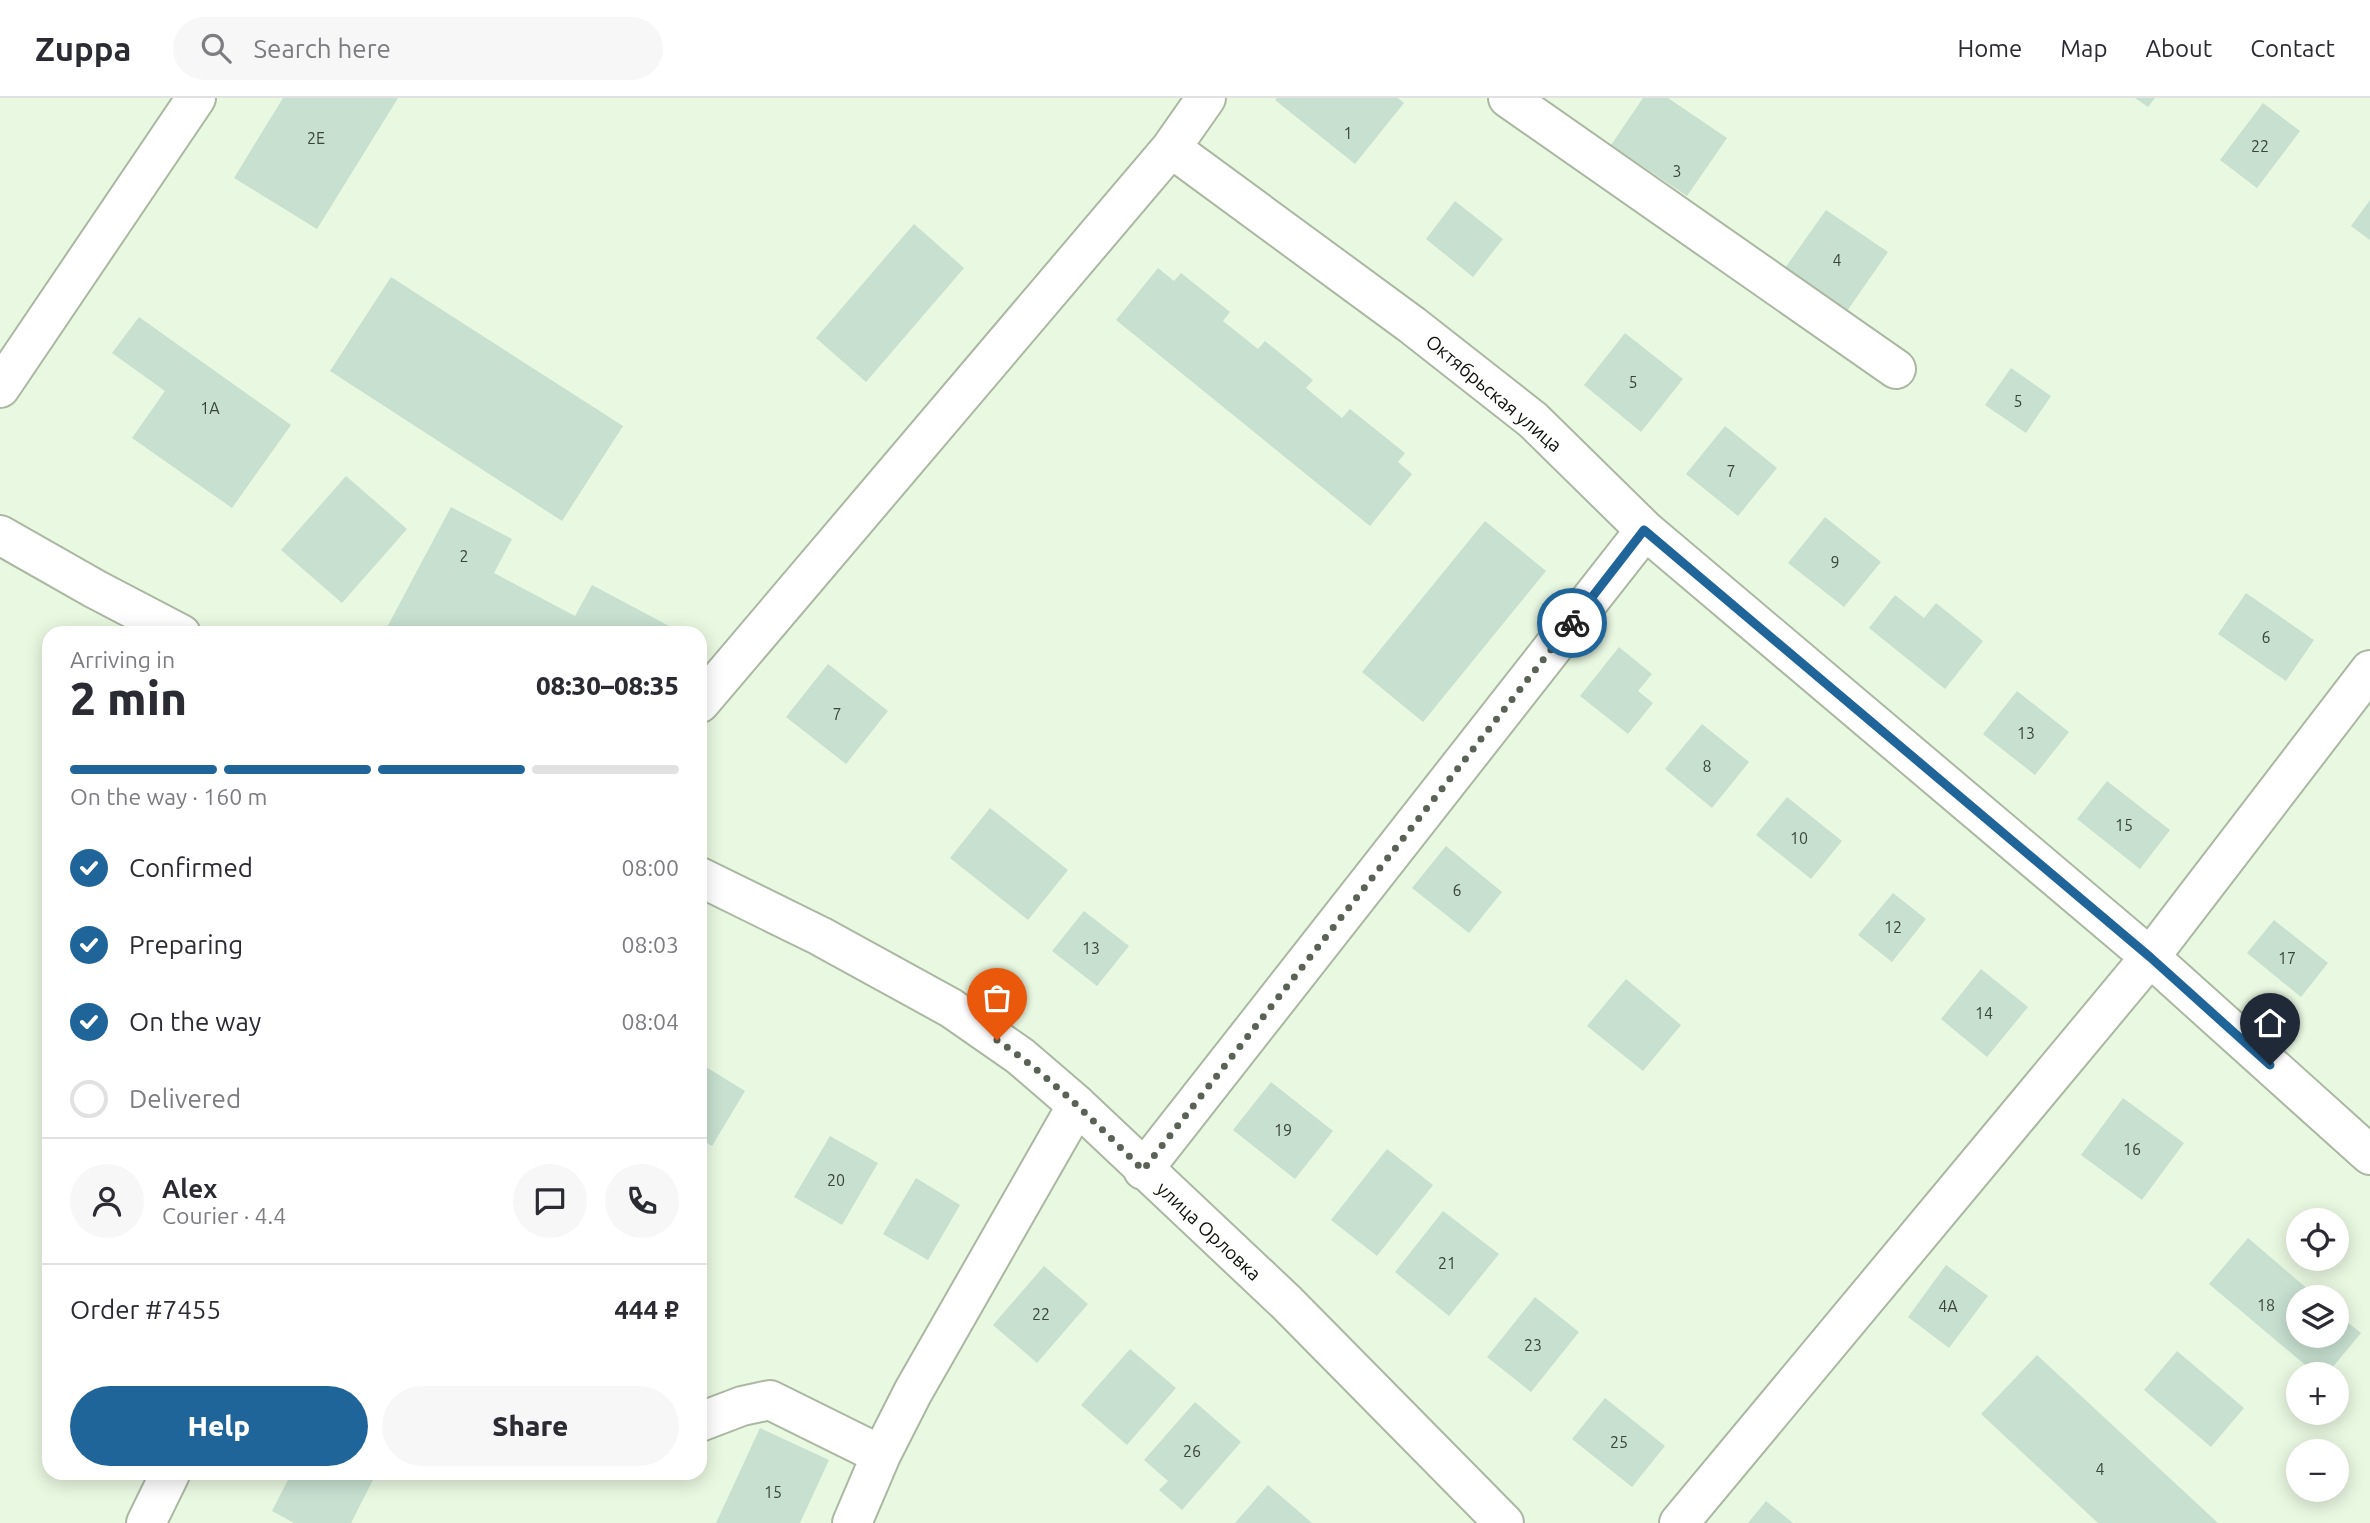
<!DOCTYPE html>
<meta charset="utf-8">
<style>
:root{--surface:#fff;--page:#f7f7f7;--text:#2b2b33;--muted:#7c7c81;--line:#e1e1e2;--accent:#20659a}
body{margin:0;font-family:Ubuntu,sans-serif;background:var(--page);color:var(--text);height:100vh;display:flex;flex-direction:column;font-size:26px;white-space:nowrap}
*{box-sizing:border-box;margin:0}
p{font-size:23px;color:var(--muted)}
.icon{flex:none;width:38px;height:38px;fill:none;stroke:currentColor;stroke-width:2;stroke-linecap:round;stroke-linejoin:round}
.map{position:relative;flex:1;overflow:hidden}
.sheet{position:absolute;left:42px;top:528px;width:665px;height:854px;display:flex;flex-direction:column;background:var(--surface);border-radius:21px;box-shadow:0 4px 18px #0003}
.sheet>*{flex:none}
.controls{position:absolute;left:2286px;top:1110px;display:grid;gap:14px}
.controls a{display:grid;place-items:center;width:63px;height:63px;border-radius:50%;background:var(--surface);box-shadow:0 4px 18px #0003;font-size:35px}
.pin{position:absolute;display:grid;place-items:center;width:60px;height:60px;color:#fff;margin:-72px -30px;border-radius:50% 50% 50% 0;rotate:-45deg;box-shadow:0 0 7px #0007}
.pin .icon{rotate:45deg}
.courier{position:absolute;display:grid;place-items:center;width:70px;height:70px;margin:-35px;border:5px solid #20659a;border-radius:50%;background:#fff;color:#222;box-shadow:0 2px 9px #0007}
.headline em{font-style:normal;font-weight:800}
.headline div{display:flex;flex-direction:column-reverse}
.headline{display:flex;align-items:center;justify-content:space-between;height:119px;padding:0 28px}
h1{font-size:46px;font-weight:800;line-height:52px}
.bar{display:grid;grid-template-columns:repeat(4,1fr);gap:10px 7px;align-content:center;height:84px;padding:0 28px}
.bar i{height:9px;border-radius:5px;background:var(--line)}
.bar .active{background:var(--accent)}
.bar p{grid-column:span 4}
.line{display:flex;align-items:center;gap:18px;padding:0 28px;border-top:2px solid var(--line)}
.line div{flex:1}
.round{display:grid;place-items:center;flex:none;width:74px;height:74px;border-radius:37px;background:var(--page)}
ol{padding:0 28px;list-style:none}
li{display:flex;align-items:center;gap:21px;height:77px}
li p{margin-inline-start:auto}
li .icon{padding:7px;border-radius:50%;background:var(--accent);color:#fff;stroke-width:4}
li:last-child{color:var(--muted)}
li i{width:38px;height:38px;border:4px solid var(--line);border-radius:50%}
.primary-button{display:flex;gap:14px;margin-top:auto;padding:14px 28px}
.primary-button a{flex:1;height:80px;border-radius:42px;background:var(--accent);color:#fff;font-size:28px;font-weight:800;line-height:80px;text-align:center}
.primary-button a+a{background:var(--page);color:var(--text)}
header{display:flex;align-items:center;gap:42px;box-sizing:border-box;height:98px;padding:0 35px;background:var(--surface);border-bottom:2px solid var(--line)}
header strong{font-size:33px}
nav{display:flex;gap:38px;margin-inline-start:auto;font-size:24px}
.search{width:490px;height:63px;background:var(--page);display:flex;align-items:center;gap:18px;box-sizing:border-box;padding:0 24px;border-radius:38px;color:var(--muted);font-size:26px}
.map>svg:first-child{display:block}
.building{fill:#c7e0d0}
.lines{fill:none;stroke-linecap:round;stroke-linejoin:round}
.minor-casing{stroke:#aab8a2;stroke-width:42}
.minor{stroke:#fff;stroke-width:38}
.done{stroke:#596255;stroke-width:7;stroke-dasharray:0 12.6}
.route{stroke:#20659a;stroke-width:9}
.labels{text-anchor:middle;dominant-baseline:central;stroke-width:5;stroke-linejoin:round;paint-order:stroke}
.number-label{font-size:16px;fill:#3b453b}
.street-label{font-size:19px;fill:#0c1109;stroke:#fff}
</style>
<header>
<strong>Zuppa</strong>
<div class="search"><svg class="icon" aria-label="search" viewBox="0 0 24 24"><circle cx="10" cy="10" r="6"/><path d="M15 15l6 6"/></svg>Search here</div>
<nav><a>Home</a><a>Map</a><a>About</a><a>Contact</a></nav>
</header>
<div class="map">
<svg width="2370" height="1425" viewBox="0 0 2370 1425">
<rect width="100%" height="100%" fill="#e9f8e1"/>
<path class="building" d="M283 0H398L317 131 234 80Z
M1277 0H1398L1404 5 1355 66 1275 2Z
M1643 0H1668L1727 40 1687 98 1611 47Z
M2135 0H2155L2148 9Z
M2263 5 2300 33 2257 90 2220 62Z
M2370 102V142L2351 128Z
M1455 103 1503 141 1473 179 1426 141Z
M1826 112 1888 154 1847 213 1785 170Z
M914 126 964 170 866 284 816 240Z
M1158 170 1174 183 1181 175 1230 214 1223 223 1258 251 1265 243 1313 282 1306 290 1342 320 1350 311 1405 355 1398 364 1412 376 1370 428 1116 222Z
M391 179 623 328 562 423 330 273Z
M139 219 291 327 232 410 132 340 165 293 112 255Z
M1625 235 1683 281 1641 334 1584 287Z
M2011 270 2051 298 2026 335 1985 307Z
M1725 328 1777 370 1738 418 1686 376Z
M346 378 407 431 342 505 281 452Z
M451 409 512 441 494 475 575 518 592 487 684 536H389L385 533Z
M1825 419 1881 464 1844 509 1788 465Z
M1485 423 1546 473 1423 624 1362 574Z
M2246 495 2314 542 2286 583 2218 536Z
M1895 497 1924 520 1936 505 1983 543 1945 591 1869 530Z
M1619 549 1652 576 1638 593 1653 605 1628 636 1580 598Z
M828 566 888 613 846 666 786 619Z
M2017 593 2069 634 2035 677 1983 636Z
M1702 626 1749 664 1712 710 1665 671Z
M2107 683 2170 732 2140 771 2077 721Z
M1787 699 1842 743 1811 781 1756 737Z
M990 710 1068 772 1028 822 950 760Z
M1446 748 1502 794 1469 835 1412 790Z
M1893 795 1926 821 1892 864 1858 837Z
M1084 813 1129 848 1097 888 1052 853Z
M2274 822 2328 865 2301 899 2247 855Z
M1981 871 2028 909 1987 959 1941 921Z
M1626 881 1681 927 1643 973 1587 928Z
M706 969 745 993 712 1048 700 1041V979Z
M1271 984 1333 1033 1295 1081 1233 1032Z
M2123 1000 2184 1045 2142 1102 2081 1057Z
M830 1038 878 1065 842 1127 794 1099Z
M1387 1051 1433 1087 1377 1158 1331 1122Z
M916 1080 960 1107 928 1162 883 1136Z
M1443 1113 1499 1156 1449 1218 1395 1174Z
M2248 1140 2317 1199H2298V1237H2336V1215L2361 1235 2327 1276H2316L2209 1186Z
M1946 1167 1988 1198 1949 1250 1908 1219Z
M1044 1168 1088 1206 1037 1265 993 1227Z
M1535 1199 1579 1234 1531 1294 1487 1259Z
M1130 1251 1176 1290 1127 1347 1081 1307Z
M2177 1253 2244 1310 2211 1349 2144 1292Z
M2037 1257 2218 1425H2098L1981 1316Z
M1605 1300 1665 1348 1632 1389 1572 1341Z
M1195 1304 1241 1344 1182 1412 1159 1392 1168 1383 1144 1362Z
M760 1330 829 1362 800 1425H716Z
M291 1376H376L351 1425H294L272 1413Z
M1268 1387 1312 1425H1235Z
M1766 1403 1793 1425H1748Z"/>
<g class="lines">
<defs>
<path id="minor" d="M1508 0 1896 271
M1171 50 1412 227 1533 322 1645 432 2150 859 2370 1057
M0 290 196 0
M0 437 95 491 181 536
M700 605 1171 50 1206 0
M700 779 820 838 951 910 1020 958 1077 1007 1286 1204 1504 1425
M1143 1072 1645 432
M700 1324 742 1308 770 1302 881 1357
M146 1425 170 1376
M852 1425 881 1357 913 1294 1077 1007
M1679 1425 2150 859 2370 572"/>
</defs>
<use href="#minor" class="minor-casing"/>
<use href="#minor" class="minor"/>
</g>
<g class="lines">
<path class="done" d="M997 942C1051 979 1097 1026 1143 1072L1572 525"/>
<path class="route" d="M1572 525 1644 432 2150 859 2270 967"/>
</g>
<g class="labels">
<g class="number-label">
<text x="1348" y="35">1</text>
<text x="316" y="40">2Е</text>
<text x="2260" y="48">22</text>
<text x="1677" y="73">3</text>
<text x="1837" y="162">4</text>
<text x="1633" y="284">5</text>
<text x="2018" y="303">5</text>
<text x="210" y="310">1А</text>
<text x="1731" y="373">7</text>
<text x="464" y="458">2</text>
<text x="1835" y="464">9</text>
<text x="2266" y="539">6</text>
<text x="837" y="616">7</text>
<text x="2026" y="635">13</text>
<text x="1707" y="668">8</text>
<text x="2124" y="727">15</text>
<text x="1799" y="740">10</text>
<text x="1457" y="792">6</text>
<text x="1893" y="829">12</text>
<text x="1091" y="850">13</text>
<text x="2287" y="860">17</text>
<text x="1984" y="915">14</text>
<text x="1283" y="1032">19</text>
<text x="2132" y="1051">16</text>
<text x="836" y="1082">20</text>
<text x="1447" y="1165">21</text>
<text x="2266" y="1207">18</text>
<text x="1948" y="1208">4А</text>
<text x="1041" y="1216">22</text>
<text x="1533" y="1247">23</text>
<text x="1619" y="1344">25</text>
<text x="1192" y="1353">26</text>
<text x="2100" y="1371">4</text>
<text x="773" y="1394">15</text>
</g>
<g class="street-label">
<text transform="translate(1494 295) rotate(40)">Октябрьская улица</text>
<text transform="translate(1209 1133) rotate(43)">улица Орловка</text>
</g>
</g>
</svg>
<div class="controls">
<a><svg class="icon" aria-label="locate" viewBox="0 0 24 24"><circle cx="12" cy="12" r="6"/><path d="M12 2v4M12 18v4M2 12h4M18 12h4"/></svg></a>
<a><svg class="icon" aria-label="layers" viewBox="0 0 24 24"><path d="M12 4l9 5-9 5-9-5zM3 14l9 5 9-5"/></svg></a>
<a>+</a>
<a>−</a>
</div>
<div class="pin" style="left:997px;top:942px;background:#ea580c"><svg class="icon" aria-label="bag" viewBox="0 0 24 24"><path d="M5 8h14l-1 12H6zM9 8a3 3 0 0 1 6 0"/></svg></div>
<div class="pin" style="left:2270px;top:967px;background:#1f2937"><svg class="icon" aria-label="home" viewBox="0 0 24 24"><path d="M3 11l9-7 9 7M6 9v11h12V9"/></svg></div>
<div class="courier" style="left:1572px;top:525px"><svg class="icon" aria-label="bike" viewBox="0 0 24 24"><circle cx="6" cy="16" r="4"/><circle cx="18" cy="16" r="4"/><path d="M6 16l4-8h5l3 8M10 8l3 8H6M13 5h3"/></svg></div>
<section class="sheet">
<div class="headline"><div><h1>2 min</h1><p>Arriving in</p></div><em>08:30–08:35</em></div>
<div class="bar"><i class="active"></i><i class="active"></i><i class="active"></i><i></i><p>On the way · 160 m</p></div>
<ol>
<li><svg class="icon" aria-label="check" viewBox="0 0 24 24"><path d="M5 12l5 5 9-10"/></svg>Confirmed<p>08:00</p></li>
<li><svg class="icon" aria-label="check" viewBox="0 0 24 24"><path d="M5 12l5 5 9-10"/></svg>Preparing<p>08:03</p></li>
<li><svg class="icon" aria-label="check" viewBox="0 0 24 24"><path d="M5 12l5 5 9-10"/></svg>On the way<p>08:04</p></li>
<li><i></i>Delivered</li>
</ol>
<div class="line" style="height:126px"><a class="round"><svg class="icon" aria-label="person" viewBox="0 0 24 24"><circle cx="12" cy="8" r="4"/><path d="M4 21q1-7 8-7t8 7"/></svg></a><div><b>Alex</b><p>Courier · 4.4</p></div><a class="round"><svg class="icon" aria-label="chat" viewBox="0 0 24 24"><path d="M4 5h16v11H9l-5 4z"/></svg></a><a class="round"><svg class="icon" aria-label="phone" viewBox="0 0 24 24"><path d="M5 4h4l2 5-3 2q2 4 5 5l2-3 5 2v4C11 20 4 13 5 4z"/></svg></a></div>
<div class="line" style="height:91px"><div>Order #7455</div><b>444 ₽</b></div>
<div class="primary-button"><a>Help</a><a>Share</a></div>
</section>
</div>
